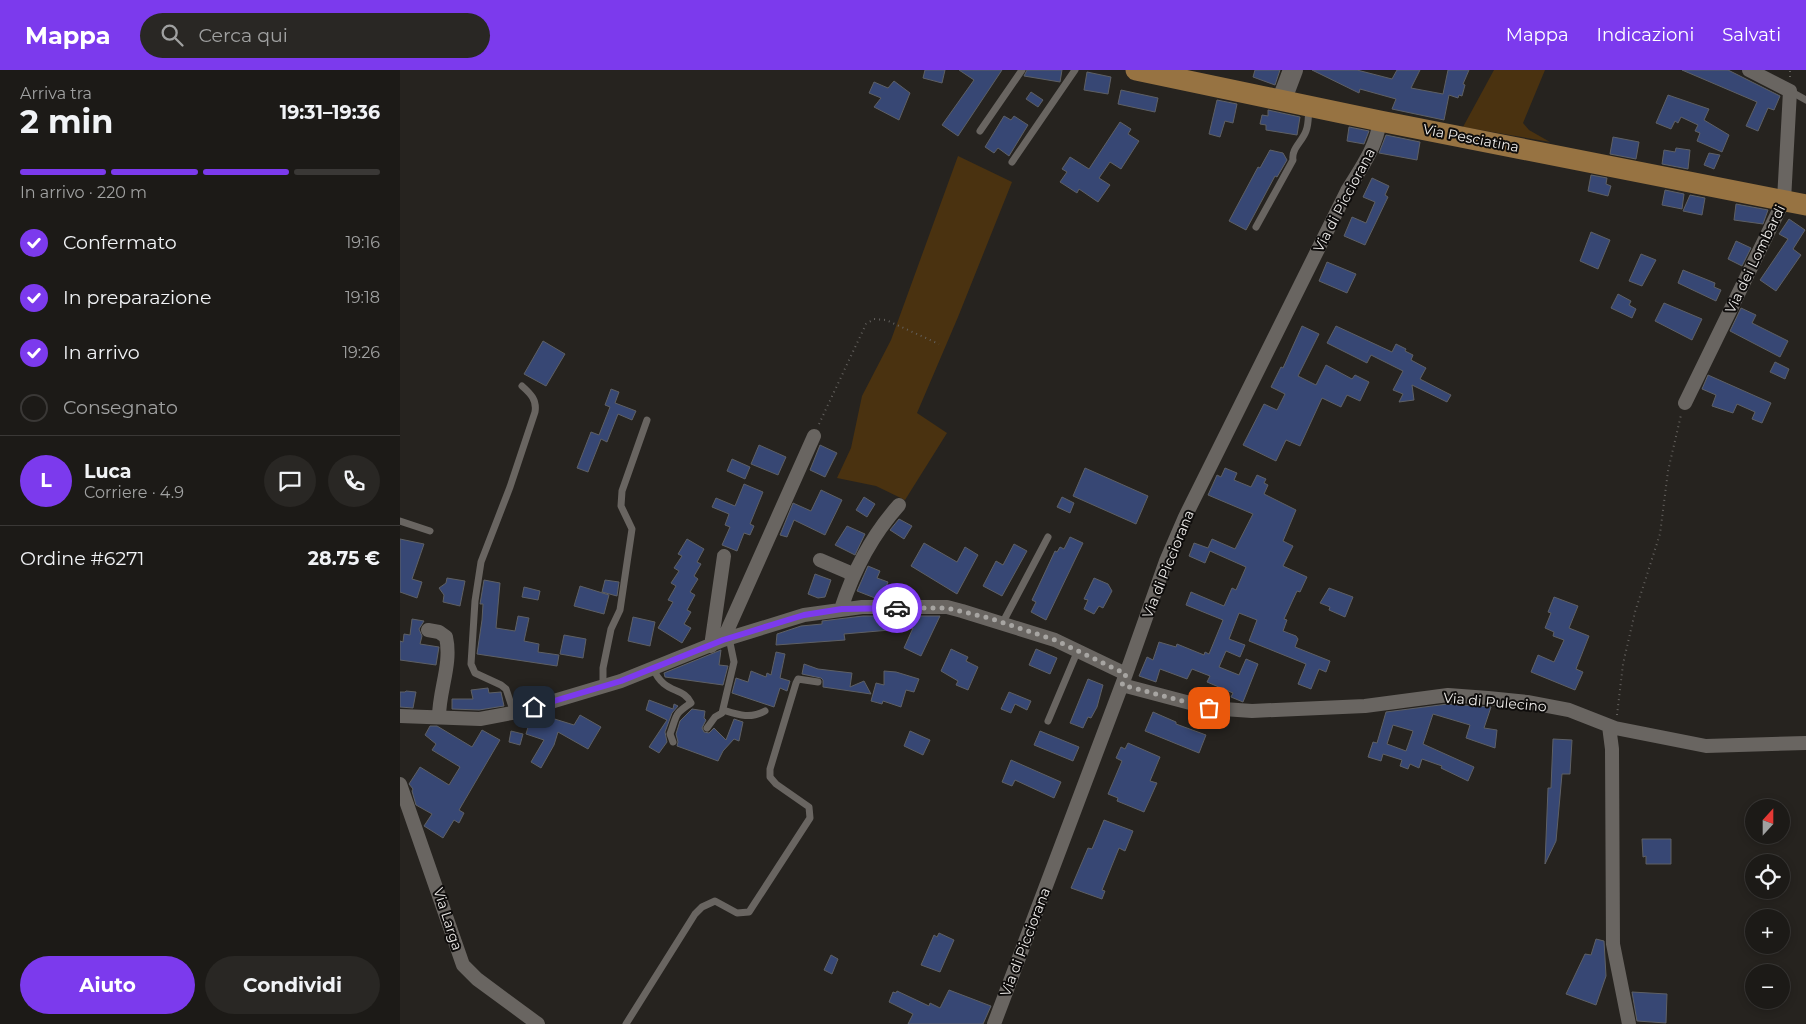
<!DOCTYPE html>
<html lang="it">
<meta charset="utf-8">
<style>
:root{--surface:#1c1a17;--page:#292724;--text:#f1f3f6;--muted:#a0a1a1;--line:#3a3836;--accent:#7c3aed}
body{margin:0;font-family:Montserrat,sans-serif;background:var(--page);color:var(--text);height:100vh;display:flex;flex-direction:column;font-size:19px;white-space:nowrap}
*{box-sizing:border-box;margin:0}
p{font-size:16px;color:var(--muted)}
.icon{flex:none;width:28px;height:28px;fill:none;stroke:currentColor;stroke-width:2;stroke-linecap:round;stroke-linejoin:round}
.map{position:relative;flex:1;overflow:hidden}
.sheet{display:flex;flex-direction:column;background:var(--surface);width:400px}
.sheet>*{flex:none}
.needle{width:32px;rotate:21deg}
.tools{position:absolute;left:1345px;top:729px;display:grid;gap:10px}
.tools a{display:grid;place-items:center;width:45px;height:45px;border-radius:50%;background:var(--surface);box-shadow:0 2px 8px #0003,0 0 0 1px var(--line);font-size:25px}
.pin{position:absolute;display:grid;place-items:center;width:42px;height:42px;color:#fff;margin:-21px;border-radius:10px;box-shadow:0 2px 8px #0006}
.courier{position:absolute;display:grid;place-items:center;width:50px;height:50px;margin:-25px;border:4px solid #7c3aed;border-radius:50%;background:#fff;color:#222;box-shadow:0 1px 6px #0007}
.headline em{font-style:normal;font-weight:700}
.headline div{display:flex;flex-direction:column-reverse}
.headline{display:flex;align-items:center;justify-content:space-between;height:85px;padding:0 20px}
h1{font-size:32px;font-weight:700;line-height:38px}
.bar{display:grid;grid-template-columns:repeat(4,1fr);gap:8px 5px;align-content:center;height:60px;padding:0 20px}
.bar i{height:6px;border-radius:4px;background:var(--line)}
.bar .current{background:var(--accent)}
.bar p{grid-column:span 4}
.line{display:flex;align-items:center;gap:12px;padding:0 20px;border-top:1px solid var(--line)}
.line div{flex:1}
.round{display:grid;place-items:center;flex:none;width:52px;height:52px;border-radius:26px;background:var(--page)}
ol{padding:0 20px;list-style:none}
li{display:flex;align-items:center;gap:15px;height:55px}
li p{margin-inline-start:auto}
li .icon{padding:5px;border-radius:50%;background:var(--accent);color:#fff;stroke-width:4}
li:last-child{color:var(--muted)}
li i{width:28px;height:28px;border:2px solid var(--line);border-radius:50%}
.action{display:flex;gap:10px;margin-top:auto;padding:10px 20px}
.action a{flex:1;height:58px;border-radius:30px;background:var(--accent);color:#fff;font-size:20px;font-weight:700;line-height:58px;text-align:center}
.action a+a{background:var(--page);color:var(--text)}
header{display:flex;align-items:center;gap:30px;box-sizing:border-box;height:70px;padding:0 25px;background:var(--accent);color:#fff}
header strong{font-size:24px}
nav{display:flex;gap:28px;margin-inline-start:auto;font-size:18px}
.search{width:350px;height:45px;background:var(--page);display:flex;align-items:center;gap:12px;box-sizing:border-box;padding:0 18px;border-radius:28px;color:var(--muted);font-size:19px}
main{display:flex;flex:1;min-height:0}
.map>svg:first-child{display:block}
.green{fill:#4a3210}
.building{fill:#374774;stroke:#5e6065;fill-rule:evenodd}
.lines{fill:none;stroke-linecap:round;stroke-linejoin:round}
.path{stroke:#63605d;stroke-width:2;stroke-dasharray:1 4;stroke-linecap:butt}
.lane{stroke:#696561;stroke-width:7}
.street{stroke:#696561;stroke-width:14}
.secondary{stroke:#696561;stroke-width:20}
.primary{stroke:#977342;stroke-width:21}
.done{stroke:#a7a5a2;stroke-width:5;stroke-dasharray:0 9}
.route{stroke:#7c3aed;stroke-width:6}
.labels{text-anchor:middle;dominant-baseline:central;stroke-width:4;stroke-linejoin:round;paint-order:stroke}
.street-label{font-size:14px;fill:#edebe9;stroke:#0e0c0b}
</style>
<header>
<strong>Mappa</strong>
<div class="search"><svg class="icon" aria-label="search" viewBox="0 0 24 24"><circle cx="10" cy="10" r="6"/><path d="M15 15l6 6"/></svg>Cerca qui</div>
<nav><a>Mappa</a><a>Indicazioni</a><a>Salvati</a></nav>
</header>
<main>
<section class="sheet">
<div class="headline"><div><h1>2 min</h1><p>Arriva tra</p></div><em>19:31–19:36</em></div>
<div class="bar"><i class="current"></i><i class="current"></i><i class="current"></i><i></i><p>In arrivo · 220 m</p></div>
<ol>
<li><svg class="icon" aria-label="check" viewBox="0 0 24 24"><path d="M5 12l5 5 9-10"/></svg>Confermato<p>19:16</p></li>
<li><svg class="icon" aria-label="check" viewBox="0 0 24 24"><path d="M5 12l5 5 9-10"/></svg>In preparazione<p>19:18</p></li>
<li><svg class="icon" aria-label="check" viewBox="0 0 24 24"><path d="M5 12l5 5 9-10"/></svg>In arrivo<p>19:26</p></li>
<li><i></i>Consegnato</li>
</ol>
<div class="line" style="height:90px"><b class="round" style="background:var(--accent);color:#fff">L</b><div><b>Luca</b><p>Corriere · 4.9</p></div><a class="round"><svg class="icon" aria-label="chat" viewBox="0 0 24 24"><path d="M4 5h16v11H9l-5 4z"/></svg></a><a class="round"><svg class="icon" aria-label="phone" viewBox="0 0 24 24"><path d="M5 4h4l2 5-3 2q2 4 5 5l2-3 5 2v4C11 20 4 13 5 4z"/></svg></a></div>
<div class="line" style="height:65px"><div>Ordine #6271</div><b>28.75 €</b></div>
<div class="action"><a>Aiuto</a><a>Condividi</a></div>
</section>
<div class="map">
<svg width="1406" height="954" viewBox="0 0 1406 954">
<rect width="100%" height="100%" fill="#26231f"/>
<path class="green" d="M1094 0H1145L1123 53 1129 60 1150 72 1063 57Z
M558 86 612 112 558 247 517 343 547 363 505 430 476 416 437 408 451 378 462 326 491 270Z"/>
<path class="building" d="M525 0H545L542 13 523 8Z
M559 0H602L558 66 542 55 574 10Z
M627 0H662L660 12 624 6Z
M855 0H880L875 15 853 7Z
M912 0H957L992 9 997 0H1020L1011 18 1043 24 1048 0H1069L1063 14 1065 15 1062 26 1059 25 1058 28 1049 25 1044 50 992 39 996 29 960 19 959 23Z
M1282 0H1328L1380 26 1374 40 1368 38 1358 61 1346 56 1357 32Z
M687 2 711 7 708 24 684 20Z
M494 11 510 23 499 50 474 37 481 28 469 23 474 12 488 18Z
M721 20 758 28 755 42 718 34Z
M631 22 643 30 638 37 626 29Z
M1268 25 1309 39 1304 50 1329 65 1322 82 1297 71 1300 63 1295 61 1298 55 1281 47 1278 53 1275 51 1271 59 1256 53Z
M817 30 837 34 833 53 825 51 820 67 809 64Z
M868 40 900 47 897 65 866 60V55L860 54 862 45 868 46Z
M604 46 611 50 614 46 628 55 609 86 598 78 594 83 585 77Z
M720 52 731 59 728 64 739 71 721 99 710 92 699 108 710 115 698 132 679 119 677 123 660 112 667 102 662 99 670 87 689 99Z
M949 57 969 61 964 74 947 71Z
M986 65 1020 72 1017 90 979 83Z
M1213 67 1239 72 1236 89 1210 84Z
M1276 78 1290 80 1288 99 1262 94 1264 80 1275 82Z
M870 80 883 83 887 90 877 107 875 106 846 160 829 151 858 97 860 98Z
M1309 83 1320 85 1314 99 1304 95Z
M1191 105 1207 108 1206 114 1211 116 1208 126 1188 121Z
M972 108 989 116 985 125 988 127 965 175 944 166 952 147 966 153 975 132 963 127Z
M1265 120 1284 124 1282 139 1262 135Z
M1290 125 1305 128 1302 145 1283 141Z
M1336 134 1368 140 1363 154 1334 150Z
M1389 149 1405 160 1393 179 1401 185 1376 221 1360 210 1388 169 1379 164Z
M1191 162 1210 170 1198 199 1180 191Z
M1336 171 1351 178 1342 196 1328 189Z
M1241 184 1256 190 1242 216 1229 211Z
M927 192 956 204 947 223 919 211Z
M1283 200 1315 213 1314 217 1321 220 1316 231 1278 213Z
M1218 224 1231 231 1229 235 1236 239 1232 248 1211 238Z
M1264 233 1302 249 1292 270 1255 251Z
M1341 238 1356 245 1352 253 1388 271 1380 287 1330 261Z
M902 256 919 264 898 306 916 315 926 295 952 309 955 305 969 312 960 331 947 325 941 337 922 328 900 376 886 370 876 391 843 375 864 334 877 340 885 324 871 317 881 297 883 298Z
M936 256 992 282 996 274 1006 279 1005 281 1013 285 1011 290 1026 298 1020 309 1051 325 1047 332 1012 315 1014 330 999 332 1003 324 993 320 1003 301 971 285 967 293 927 273Z
M143 271 165 284 146 316 124 304Z
M1375 292 1389 299 1385 309 1370 302Z
M1308 305 1371 333 1362 353 1352 349 1355 342 1337 334 1333 343 1312 336 1316 325 1302 319Z
M211 319 219 322 215 333 236 341 232 350 218 344 207 372 201 369 188 402 177 398 191 362 199 365 210 337 205 335Z
M359 375 386 387 378 405 351 394Z
M420 375 437 383 425 407 410 400Z
M332 389 350 397 345 409 327 401Z
M685 398 748 426 736 454 673 426Z
M825 398 837 403 834 410 851 417 857 405 866 409 864 413 868 415 864 424 896 440 883 471 893 476 883 496 907 507 900 522 897 521 884 549 887 550 883 561 896 566 898 569 895 577 930 591 926 602 919 599 911 619 898 614 906 594 849 571 857 550 839 543 829 569 845 575 840 587 826 581 819 597 839 605 846 589 858 594 843 632 831 627 833 623 807 612 810 606 792 599 787 609 760 599 756 612 739 606 747 587 753 590 759 572 776 577 777 574 804 585 805 582 809 584 823 550 786 535 791 522 824 536 832 518 836 520 846 497 810 481 805 493 789 486 794 473 808 478 812 469 835 479 853 444 808 425 817 405 821 407Z
M344 414 363 422 350 454 354 456 350 465 344 463 337 481 322 475 330 457 325 455 329 444 312 437 316 428 335 436Z
M421 420 442 430 425 465 394 450 387 467 380 465 393 433 411 441Z
M464 427 475 434 467 447 456 440Z
M662 427 674 433 670 443 657 437Z
M499 449 512 456 504 469 490 460Z
M447 456 465 464 455 485 435 475Z
M670 467 683 473 646 550 631 542 636 532 632 530 655 481 657 482 660 477 664 479Z
M0 469 24 474 12 509 22 512 17 528 0 522Z
M287 469 304 479 297 492 301 494 294 506 298 509 290 522 295 525 287 540 291 542 284 554 291 558 282 573 258 558 273 532 268 530 276 516 271 513 279 501 274 498 282 486 278 484Z
M524 473 557 492 565 477 578 485 557 524 511 496Z
M614 474 627 481 602 526 583 516 596 491 603 495Z
M468 496 480 501 477 508 488 512 484 522 492 525 490 528H475L457 521Z
M415 504 431 510 425 527 418 528 408 524Z
M47 508 65 511 60 536 43 532 44 525 39 518 46 513Z
M694 508 708 514 712 521 703 538 699 536 694 544 684 539 688 530 684 529Z
M84 510 100 513 96 558 115 561 118 546 129 548 124 571 139 574 138 582 159 585 157 596 77 584 82 550 83 534H80Z
M205 510 219 512 217 526 202 522Z
M180 516 209 525 204 544 174 536Z
M124 517 140 521 138 530 122 527Z
M929 518 953 527 945 547 929 540 930 537 920 533Z
M1154 527 1178 536 1169 558 1189 566 1176 599 1183 602 1175 620 1131 602 1138 585 1154 592 1164 570 1153 566 1154 562 1145 558 1151 543 1148 542Z
M463 546H540L521 586 504 578 513 558 444 564 445 570 376 575 377 564 401 556 422 554V551Z
M233 547 255 552 250 576 228 571Z
M12 549 24 551 19 559 22 566 20 574 39 577 36 595 0 590V571L3 572 4 564 10 565Z
M164 565 186 569 183 588 160 584Z
M551 579 568 587 566 591 578 597 568 620 556 615 558 611 541 601Z
M636 579 657 588 650 604 629 595Z
M321 580 319 595 328 596 323 615 265 607 264 603Z
M376 582 385 584 380 608 390 611 387 621 380 618 374 637 332 623 336 608 348 612 351 601 366 607 367 603 371 605Z
M404 594 418 599 452 603 450 617 464 611 471 624 423 617V610L421 608 402 604Z
M484 601 496 602 519 609 514 622 506 620 501 637 483 631 482 634 471 631 476 613 484 615Z
M688 609 703 615 697 637 691 648 688 647 683 658 670 653Z
M88 618 89 623 101 622 104 636 79 640 52 639V629H73L71 620Z
M6 621 16 622 13 638 0 637V622H5Z
M609 622 631 631 627 640 615 634 611 643 601 639Z
M249 630 273 639 274 634 278 636 272 643 265 662 267 672 259 683 249 677 267 650 246 640Z
M1048 634 1091 637 1084 658 1097 660 1095 678 1066 668 1070 655 1033 644 1023 674 1074 697 1068 711 1041 698 1042 696 1022 689 1019 698 1010 694 1008 699 1000 696 1002 690 983 684 981 691 968 687 973 672 977 673 986 642ZM993 655 1013 661 1006 681 987 674Z
M292 639 305 641 304 648 306 650 302 658 304 662 309 663 314 658 326 670 334 649 343 652 339 671 334 669 323 681 318 691 277 676 278 672 276 664 280 651Z
M753 642 776 652V654L806 665 799 683 745 661Z
M180 645 201 657 188 679 158 662 154 675 141 698 131 692 144 670 126 664 131 647 143 650 145 646 174 655Z
M30 656H37L72 677 82 660 100 670 59 740 64 743 59 753 54 750 43 768 24 756 32 744 16 735 12 721 13 719 9 714 20 697 49 715 60 697 32 680 36 674 25 665Z
M111 661 123 664 120 675 109 672Z
M510 661 530 670 523 685 504 676Z
M640 661 679 677 673 691 634 675Z
M1153 669 1172 670 1170 704H1162L1156 771 1145 794 1148 718H1151Z
M728 673 760 687 750 711 757 713 744 742 717 731 718 728 708 724 722 691 716 688 721 677 725 679Z
M611 690 661 712 654 728 615 710 612 716 602 712Z
M704 750 733 761 725 781 719 778 702 820 705 821 702 829 671 818 688 778 692 779Z
M1242 769H1271V794H1246V786L1243 787Z
M539 863 554 870 540 902 521 895 534 865 537 867Z
M1196 869 1204 871 1206 906 1196 935 1166 924 1185 884 1191 885Z
M431 885 438 889 432 904 424 900Z
M549 920 591 936 583 954H508L513 944 489 932 493 922 496 923 497 921 529 936 530 933 540 938Z
M1232 922 1267 924 1266 953 1237 951Z"/>
<g class="lines">
<path class="path" d="M1390 7V0
M419 354 466 254 474 249 486 250 539 274
M1217 645 1223 594 1235 542 1260 464 1268 401 1281 345"/>
<path class="lane" d="M1390 21 1406 30
M580 61 622 0
M612 92 675 0
M856 157 893 90C891 79 902 72 906 61 909 54 908 45 909 37
M0 451 30 461
M603 552 648 467
M253 598C264 625 283 616 291 633 274 644 277 645 270 664L273 672
M203 616V598L211 559 220 540 232 459 221 436 222 421 247 350
M323 640C339 645 350 649 365 641
M114 643 106 619 101 615 75 603 71 594 75 531 81 492 110 417 135 342C137 330 131 324 122 316
M648 651 678 580
M307 658 315 647 322 643 334 592 329 568
M226 954 295 844 302 837 315 831 337 843 349 842 410 748 409 737 376 714 370 707V699L396 613 398 609 418 612"/>
<path class="street" d="M1285 333 1384 130 1390 21 1349 0
M420 490 448 502 453 507
M441 539C453 502 473 464 499 435
M28 560 39 562 46 567C52 594 39 620 39 647
M323 570 414 366
M311 576 324 486
M722 615 809 638 852 641 965 636 1048 625 1088 628 1127 632 1169 640 1215 658 1306 676 1406 673
M0 646 80 649 117 642 221 611 323 570 404 545 462 537H547L562 541 655 570 726 604
M1209 656 1212 679 1213 874 1229 954
M0 714 63 895 77 909 138 954
M594 954 726 604 766 491 785 447 947 121C961 98 976 78 980 51"/>
<path class="secondary" d="M882 29 893 0"/>
<path class="primary" d="M736 0 980 51 1406 135"/>
</g>
<g class="lines">
<path class="done" d="M497 538H547L589 548 655 570 726 604 722 615 809 638"/>
<path class="route" d="M134 637 221 611 323 570 404 545 442 539 497 538"/>
</g>
<g class="labels">
<g class="street-label">
<text transform="translate(1071 68) rotate(11)">Via Pesciatina</text>
<text transform="translate(944 130) rotate(-62)">Via di Picciorana</text>
<text transform="translate(1355 189) rotate(-64)">Via dei Lombardi</text>
<text transform="translate(768 494) rotate(-68)">Via di Picciorana</text>
<text transform="translate(1095 632) rotate(5)">Via di Pulecino</text>
<text transform="translate(48 849) rotate(72)">Via Larga</text>
<text transform="translate(625 872) rotate(-69)">Via di Picciorana</text>
</g>
</g>
</svg>
<div class="tools">
<a><svg class="needle" viewBox="-14 -14 28 28"><path d="M0-13l5 13h-10z" fill="#e53935"/><path d="M0 13l5-13h-10z" fill="#a0a1a1"/></svg></a>
<a><svg class="icon" aria-label="locate" viewBox="0 0 24 24"><circle cx="12" cy="12" r="6"/><path d="M12 2v4M12 18v4M2 12h4M18 12h4"/></svg></a>
<a>+</a>
<a>−</a>
</div>
<div class="pin" style="left:809px;top:638px;background:#ea580c"><svg class="icon" aria-label="bag" viewBox="0 0 24 24"><path d="M5 8h14l-1 12H6zM9 8a3 3 0 0 1 6 0"/></svg></div>
<div class="pin" style="left:134px;top:637px;background:#1f2937"><svg class="icon" aria-label="home" viewBox="0 0 24 24"><path d="M3 11l9-7 9 7M6 9v11h12V9"/></svg></div>
<div class="courier" style="left:497px;top:538px"><svg class="icon" aria-label="car" viewBox="0 0 24 24"><path d="M5 17H2v-5l4-1 3-4h7l3 4 3 1v5h-3M9 17h6M6 11h13"/><circle cx="7" cy="17" r="2"/><circle cx="17" cy="17" r="2"/></svg></div>
</div>
</main>
